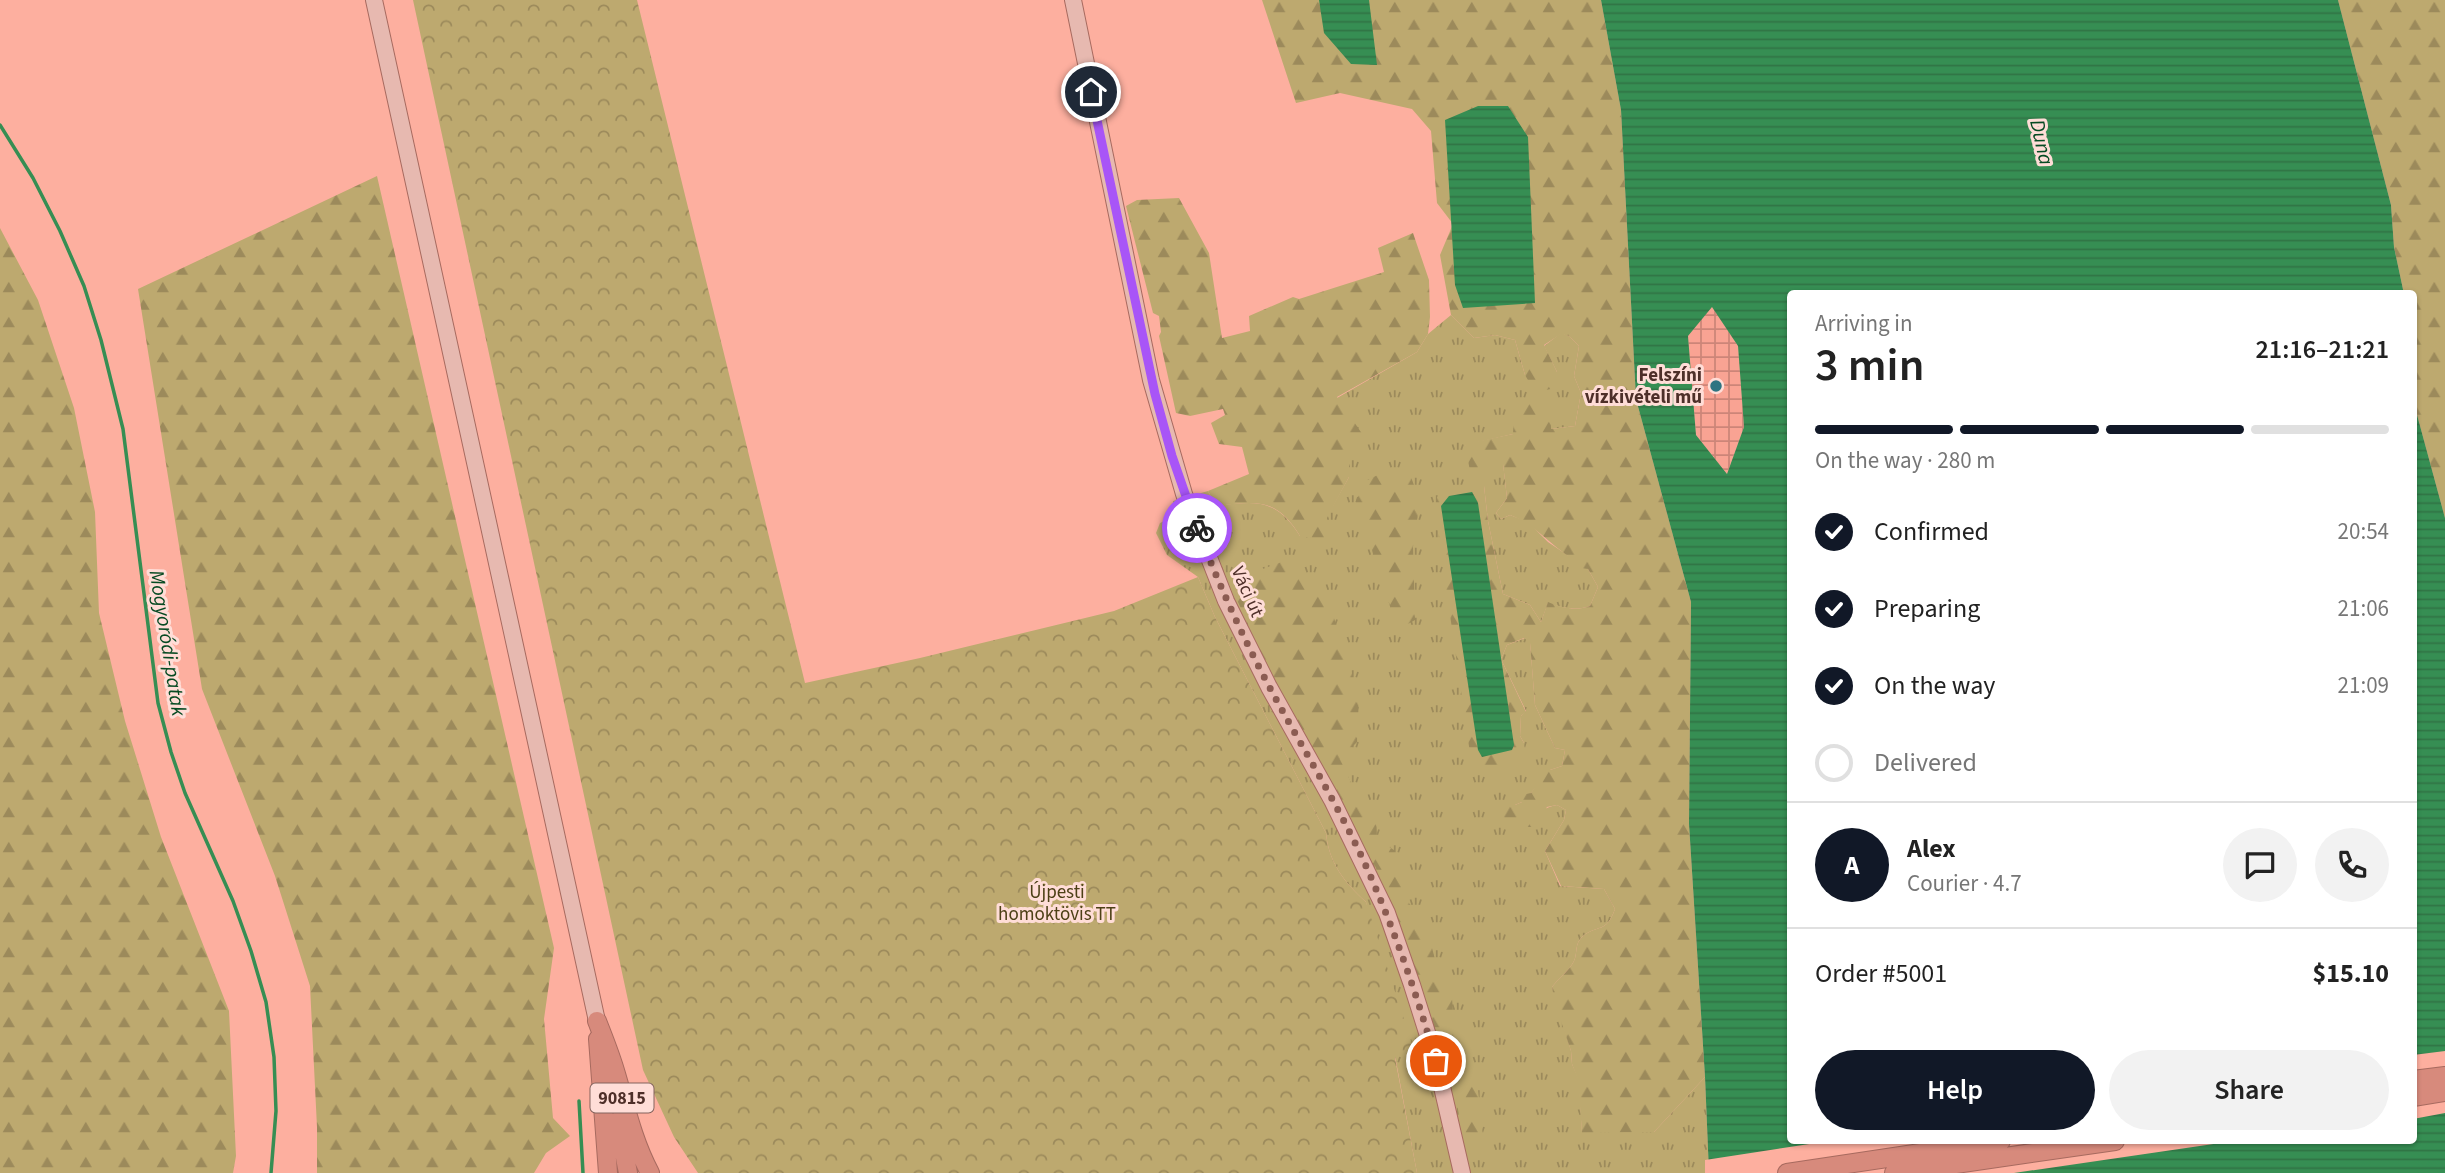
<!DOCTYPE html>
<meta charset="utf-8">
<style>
:root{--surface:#fff;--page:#f2f2f2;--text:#222;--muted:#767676;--line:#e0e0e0;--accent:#111827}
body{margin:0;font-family:"Source Sans 3",sans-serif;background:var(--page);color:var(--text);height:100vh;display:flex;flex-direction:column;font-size:26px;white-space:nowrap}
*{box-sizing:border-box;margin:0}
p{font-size:23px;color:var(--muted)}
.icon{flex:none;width:38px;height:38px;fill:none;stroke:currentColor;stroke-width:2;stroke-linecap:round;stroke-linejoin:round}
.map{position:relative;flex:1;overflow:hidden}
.side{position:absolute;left:1787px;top:290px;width:630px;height:854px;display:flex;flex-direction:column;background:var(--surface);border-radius:7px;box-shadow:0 2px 5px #0004}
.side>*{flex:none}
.pin{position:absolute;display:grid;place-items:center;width:60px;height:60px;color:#fff;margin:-30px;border:4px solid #fff;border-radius:50%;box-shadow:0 2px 7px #0007}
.courier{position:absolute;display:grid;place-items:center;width:70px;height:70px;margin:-35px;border:5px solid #a855f7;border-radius:50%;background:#fff;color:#222;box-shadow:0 2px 9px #0007}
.head em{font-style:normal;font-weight:600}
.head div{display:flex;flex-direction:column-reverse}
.head{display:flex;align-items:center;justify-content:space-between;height:119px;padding:0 28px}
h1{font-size:46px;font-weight:600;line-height:52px}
.bar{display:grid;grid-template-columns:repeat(4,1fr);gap:10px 7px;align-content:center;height:84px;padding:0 28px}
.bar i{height:9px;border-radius:5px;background:var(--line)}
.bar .current{background:var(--accent)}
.bar p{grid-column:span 4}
.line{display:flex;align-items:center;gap:18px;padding:0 28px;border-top:2px solid var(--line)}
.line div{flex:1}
.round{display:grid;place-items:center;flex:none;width:74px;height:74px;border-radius:37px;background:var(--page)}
ol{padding:0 28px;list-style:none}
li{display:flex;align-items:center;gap:21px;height:77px}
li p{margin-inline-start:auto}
li .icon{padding:7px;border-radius:50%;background:var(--accent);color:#fff;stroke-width:4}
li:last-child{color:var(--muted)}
li i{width:38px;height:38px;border:4px solid var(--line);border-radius:50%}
.button{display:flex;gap:14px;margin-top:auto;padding:14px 28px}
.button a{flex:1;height:80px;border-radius:42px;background:var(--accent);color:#fff;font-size:28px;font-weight:600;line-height:80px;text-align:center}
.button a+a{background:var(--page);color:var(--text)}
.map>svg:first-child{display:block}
.industrial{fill:url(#industrial-grid)}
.grass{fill:url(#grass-tufts)}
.forest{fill:url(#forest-firs)}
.park{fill:url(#park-crowns)}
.water{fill:url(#water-rules);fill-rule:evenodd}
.pier{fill:#fdaf9f}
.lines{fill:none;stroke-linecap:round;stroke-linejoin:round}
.stream{stroke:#368e53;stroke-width:3.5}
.major-casing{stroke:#a76a5f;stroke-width:18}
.highway-casing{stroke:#a76a5f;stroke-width:20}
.major{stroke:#e7b9b0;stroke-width:16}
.highway{stroke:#d78a7c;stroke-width:18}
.done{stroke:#8b5c52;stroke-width:7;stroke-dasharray:0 12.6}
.route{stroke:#a855f7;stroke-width:9}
.poi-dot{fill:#2d7481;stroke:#ffddd7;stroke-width:2.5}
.labels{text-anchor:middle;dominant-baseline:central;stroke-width:6;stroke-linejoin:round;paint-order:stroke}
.shield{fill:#ffddd7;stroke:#83635d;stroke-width:2}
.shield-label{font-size:18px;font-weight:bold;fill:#4e2f29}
.poi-label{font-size:19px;font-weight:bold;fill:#4e2f29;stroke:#ffddd7;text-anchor:end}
.street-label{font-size:19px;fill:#4e2f29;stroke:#ffddd7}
.park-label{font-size:19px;fill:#4d4016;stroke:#ffddd7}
.water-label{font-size:21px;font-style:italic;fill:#064a22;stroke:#ffddd7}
</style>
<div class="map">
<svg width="2445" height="1173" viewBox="0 0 2445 1173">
<defs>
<pattern id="industrial-grid" width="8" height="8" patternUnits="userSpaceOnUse" patternTransform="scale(1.75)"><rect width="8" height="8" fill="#f9a393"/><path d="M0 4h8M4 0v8" fill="none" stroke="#cc8578"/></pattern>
<pattern id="grass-tufts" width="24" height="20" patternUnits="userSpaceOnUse" patternTransform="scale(1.75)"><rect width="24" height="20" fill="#bda96f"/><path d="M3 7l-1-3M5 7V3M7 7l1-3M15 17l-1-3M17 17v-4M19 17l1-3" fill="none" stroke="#9c8a5b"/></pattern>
<pattern id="forest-firs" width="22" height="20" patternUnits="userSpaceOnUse" patternTransform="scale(1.75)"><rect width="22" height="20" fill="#bda96f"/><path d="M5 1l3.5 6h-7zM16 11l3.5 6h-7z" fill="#9c8a5b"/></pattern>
<pattern id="park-crowns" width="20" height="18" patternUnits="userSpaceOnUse" patternTransform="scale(1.75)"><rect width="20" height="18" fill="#bda96f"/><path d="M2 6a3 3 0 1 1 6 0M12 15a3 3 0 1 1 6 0" fill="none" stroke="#9c8a5b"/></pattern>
<pattern id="water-rules" width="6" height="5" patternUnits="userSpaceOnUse" patternTransform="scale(1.75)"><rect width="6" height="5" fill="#368e53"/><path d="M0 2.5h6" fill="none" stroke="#307445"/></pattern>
</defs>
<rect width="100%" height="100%" fill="#fdaf9f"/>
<path class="industrial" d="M1712 306 1738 346 1744 427 1727 474 1696 435 1688 336Z"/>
<path class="grass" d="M1451 315 1474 338 1495 335 1515 340 1525 375 1557 372 1544 346 1561 333 1569 336 1579 346 1574 376 1581 393 1575 426 1513 434 1465 445 1503 463 1507 498 1496 513 1501 519 1510 515 1528 522 1548 542 1588 569 1598 587 1590 606C1575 611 1563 608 1548 603L1541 622 1530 605 1503 594 1488 521 1484 486 1471 760 1524 743 1520 736 1521 716 1526 711 1501 659 1507 645 1525 638 1530 642 1535 705 1555 748 1565 750 1562 766 1550 770 1531 793 1522 802 1515 805 1501 827C1523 826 1536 809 1557 805L1566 810 1564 820 1545 851 1560 886 1604 889 1615 909C1606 934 1598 924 1583 936 1574 944 1578 952 1574 961 1570 970 1558 979 1552 987L1571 1051 1572 1064 1579 1080 1582 1132H1654L1705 1077 1709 1173H1417L1366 902C1344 882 1329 863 1326 833L1215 617 1198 577 1167 555 1156 533 1160 523 1173 517V501L1208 491 1216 506C1257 501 1276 498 1300 536L1326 518 1349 477V450L1337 398 1417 352 1428 334Z"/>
<path class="forest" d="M1262 0H1601L1621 110 1636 399 1691 602 1689 824 1705 1077 1654 1132 1582 1133 1578 1080 1572 1064 1571 1051 1555 1003 1552 987C1558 979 1570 970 1574 961 1578 952 1574 944 1583 936 1598 924 1606 934 1615 909L1604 889 1561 886 1545 851 1564 820 1566 810 1557 805 1547 807 1536 827H1501L1499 811 1507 803 1515 805 1522 802V795L1531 793 1535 787 1528 783 1530 772 1540 765 1550 770 1562 766 1565 750 1555 748 1535 705 1530 643 1524 638 1507 645 1501 659 1526 712 1521 716 1520 736 1524 743 1526 758 1512 770 1486 773 1471 760 1436 518 1437 497C1451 485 1465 482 1484 486L1488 521 1503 594 1530 605 1541 622 1548 602C1563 608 1575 611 1590 606L1598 587 1588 569 1568 566V556C1548 542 1533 524 1510 515L1501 519 1496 513 1507 498 1503 464 1492 471H1470L1465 444 1513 434 1514 413 1530 402 1551 407V429L1575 426 1581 393 1574 376 1579 346 1569 336 1561 334 1544 345 1557 372 1556 388 1535 392 1525 375 1515 340 1495 335 1474 338 1451 315 1440 255 1453 224 1437 203 1431 131 1412 109 1340 93 1296 103Z
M2338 0H2445V518L2413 400V294H2404L2394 247 2391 205Z
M377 176 554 948 544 1019 553 1118 570 1136 546 1153 534 1173H317V1127L310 986 275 876 202 689 138 289Z
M1179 198 1209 253 1222 338 1250 331 1249 316 1293 297 1299 299 1384 272 1378 248 1413 233 1429 280 1430 317 1428 334 1417 352 1337 397 1367 441 1349 451V477L1327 518 1330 541 1300 536C1276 497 1256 501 1216 506L1208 491 1249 474 1242 447 1219 444 1211 423 1225 415 1223 409 1190 416 1176 413 1159 336 1161 332 1159 316 1153 313 1126 206 1137 200Z
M0 228 38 300 74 408 95 512 99 613 125 721 161 837 229 1011 236 1156 233 1173H0Z
M1391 468 1409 472 1420 501 1413 547 1415 620 1408 624H1396L1356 501 1366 481Z
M1284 561 1305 572 1326 593 1359 696 1357 742 1340 759 1356 793 1376 811 1377 839 1394 850 1407 901 1425 921 1438 971 1452 998 1454 1025 1469 1040 1463 1068 1477 1080 1483 1137 1481 1149 1469 1151 1445 1060 1394 910 1366 845 1274 681 1233 591 1252 573Z"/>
<path class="park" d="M413 0H637L805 683 920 658 1114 611 1198 577 1215 617 1326 833C1329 863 1344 882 1366 902L1412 1044 1395 1058 1417 1173H698L674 1137 643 1070Z"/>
<path class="water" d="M1319 0H1369L1377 65 1351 64 1324 33Z
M1601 0H2338L2391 205 2394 247 2404 294H1790V1141H2413V400L2445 518V1173H1709L1705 1077 1689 824 1691 602 1636 399 1621 110ZM1712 307 1738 346 1744 427 1727 474 1696 435 1688 336Z
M1478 106H1508L1528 137 1535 303 1463 308 1455 285 1445 120Z
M1472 492 1478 503 1514 745 1512 750 1482 757 1478 750 1441 506 1449 496Z"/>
<path class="pier" d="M2445 1051V1113L2413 1119V1055Z
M1829 1141H2234L2014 1173H1705V1160Z"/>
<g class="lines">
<path class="stream" d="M0 125 33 178 60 231 84 286 101 340 123 429 158 703 171 752 185 793 233 901 251 951 266 1002 274 1057 276 1111 271 1173
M579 1101 583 1173"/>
<defs>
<path id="major" d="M374 0 597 1021
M1073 0 1151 380 1184 494 1226 601 1269 687 1332 800 1387 913 1412 985 1436 1061 1462 1173"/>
<path id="highway" d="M597 1021C604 1039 611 1056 616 1074 626 1108 633 1141 650 1173
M598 1039 608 1173
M2413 1080 2445 1076
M2413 1097 2445 1092
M618 1121 628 1173
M1787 1173 2001 1141
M1894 1173 2115 1141"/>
</defs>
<use href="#major" class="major-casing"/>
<use href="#highway" class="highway-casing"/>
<use href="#major" class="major"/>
<use href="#highway" class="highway"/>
</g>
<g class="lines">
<path class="done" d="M1197 528C1218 582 1242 636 1270 688 1299 742 1332 795 1359 851 1391 919 1415 989 1436 1061"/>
<path class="route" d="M1091 92 1155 394 1172 456 1197 528"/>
</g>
<circle class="poi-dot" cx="1716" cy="386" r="7"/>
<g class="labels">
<rect class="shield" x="590.5" y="1083.5" width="63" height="29" rx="5"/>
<g class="shield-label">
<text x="622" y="1098">90815</text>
</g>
<g class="poi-label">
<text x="1702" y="375">Felszíni<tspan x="1702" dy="22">vízkivételi mű</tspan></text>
</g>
<g class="street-label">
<text transform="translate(1247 592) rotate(66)">Váci út</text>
</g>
<g class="park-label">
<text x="1057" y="892">Újpesti<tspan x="1057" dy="22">homoktövis TT</tspan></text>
</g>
<g class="water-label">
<text transform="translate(2042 142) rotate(77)">Duna</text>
<text transform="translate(168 643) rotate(81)">Mogyoródi-patak</text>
</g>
</g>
</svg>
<div class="pin" style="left:1436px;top:1061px;background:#ea580c"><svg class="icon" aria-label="bag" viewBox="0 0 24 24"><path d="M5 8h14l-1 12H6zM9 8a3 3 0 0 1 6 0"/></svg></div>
<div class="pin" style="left:1091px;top:92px;background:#1f2937"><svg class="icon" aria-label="home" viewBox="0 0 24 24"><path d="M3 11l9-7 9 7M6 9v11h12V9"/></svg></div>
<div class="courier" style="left:1197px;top:528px"><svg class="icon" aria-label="bike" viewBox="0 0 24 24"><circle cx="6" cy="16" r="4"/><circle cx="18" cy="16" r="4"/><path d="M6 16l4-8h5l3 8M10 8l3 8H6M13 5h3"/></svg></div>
<section class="side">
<div class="head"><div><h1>3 min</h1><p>Arriving in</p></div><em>21:16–21:21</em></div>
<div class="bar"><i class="current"></i><i class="current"></i><i class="current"></i><i></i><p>On the way · 280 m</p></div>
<ol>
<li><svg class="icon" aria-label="check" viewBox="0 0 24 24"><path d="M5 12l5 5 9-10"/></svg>Confirmed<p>20:54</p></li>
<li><svg class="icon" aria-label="check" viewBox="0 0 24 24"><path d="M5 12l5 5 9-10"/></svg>Preparing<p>21:06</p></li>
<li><svg class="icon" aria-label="check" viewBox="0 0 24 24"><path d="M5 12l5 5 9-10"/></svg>On the way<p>21:09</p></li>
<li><i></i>Delivered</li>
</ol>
<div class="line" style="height:126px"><b class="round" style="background:var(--accent);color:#fff">A</b><div><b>Alex</b><p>Courier · 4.7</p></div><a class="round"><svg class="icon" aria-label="chat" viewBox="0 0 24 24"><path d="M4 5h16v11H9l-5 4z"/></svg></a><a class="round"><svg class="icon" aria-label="phone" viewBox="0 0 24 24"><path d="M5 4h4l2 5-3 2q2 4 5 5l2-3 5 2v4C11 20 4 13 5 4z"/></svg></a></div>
<div class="line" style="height:91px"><div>Order #5001</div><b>$15.10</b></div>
<div class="button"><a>Help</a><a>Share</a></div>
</section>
</div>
